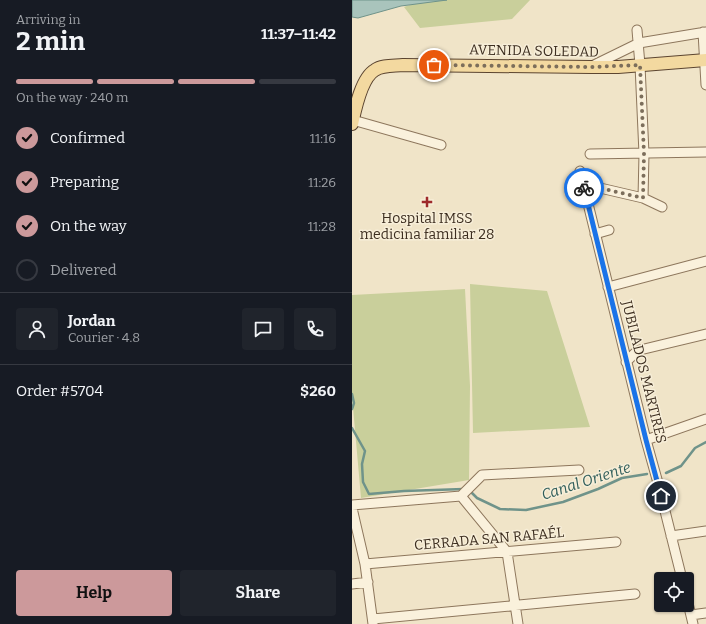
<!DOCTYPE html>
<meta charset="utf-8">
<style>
:root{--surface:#171b24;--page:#20242c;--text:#f1f3f6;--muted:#9ea1a6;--line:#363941;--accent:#cc999b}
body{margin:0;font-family:Bitter,serif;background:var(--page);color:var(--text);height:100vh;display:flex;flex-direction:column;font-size:15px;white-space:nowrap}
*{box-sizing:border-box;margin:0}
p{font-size:13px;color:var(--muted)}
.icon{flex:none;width:22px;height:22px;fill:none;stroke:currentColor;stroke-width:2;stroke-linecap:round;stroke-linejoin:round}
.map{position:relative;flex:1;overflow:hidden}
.sheet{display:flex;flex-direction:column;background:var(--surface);width:352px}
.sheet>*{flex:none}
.fabs{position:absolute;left:302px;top:572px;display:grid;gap:8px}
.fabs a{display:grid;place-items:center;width:40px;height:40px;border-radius:4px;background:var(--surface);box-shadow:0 1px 3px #0004;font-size:20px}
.pin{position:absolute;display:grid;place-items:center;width:34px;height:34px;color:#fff;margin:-17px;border:2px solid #fff;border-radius:50%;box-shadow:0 1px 4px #0007}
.courier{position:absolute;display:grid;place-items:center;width:40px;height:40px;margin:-20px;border:3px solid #1a73e8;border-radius:50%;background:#fff;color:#222;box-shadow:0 1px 5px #0007}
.summary em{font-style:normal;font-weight:700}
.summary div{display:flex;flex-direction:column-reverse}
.summary{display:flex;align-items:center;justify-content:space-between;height:68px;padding:0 16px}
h1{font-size:26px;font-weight:700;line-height:30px}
.bar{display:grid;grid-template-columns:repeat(4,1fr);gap:6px 4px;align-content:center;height:48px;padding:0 16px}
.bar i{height:5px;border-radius:3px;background:var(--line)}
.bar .current{background:var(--accent)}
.bar p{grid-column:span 4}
.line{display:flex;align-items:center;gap:10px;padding:0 16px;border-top:1px solid var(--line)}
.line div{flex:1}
.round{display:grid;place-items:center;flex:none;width:42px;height:42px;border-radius:4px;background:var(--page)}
ol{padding:0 16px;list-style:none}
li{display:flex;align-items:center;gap:12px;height:44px}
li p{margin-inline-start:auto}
li .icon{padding:4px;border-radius:50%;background:var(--accent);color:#111;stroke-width:4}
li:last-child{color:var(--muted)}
li i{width:22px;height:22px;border:2px solid var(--line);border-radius:50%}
.action{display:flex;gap:8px;margin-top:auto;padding:8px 16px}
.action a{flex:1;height:46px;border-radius:4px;background:var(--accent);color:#111;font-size:16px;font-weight:700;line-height:46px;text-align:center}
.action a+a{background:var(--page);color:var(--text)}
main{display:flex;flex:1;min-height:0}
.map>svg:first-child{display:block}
.green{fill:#c9cf9b}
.water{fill:#a9c4bc;stroke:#6f938a}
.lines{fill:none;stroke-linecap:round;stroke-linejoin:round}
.stream{stroke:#6f938a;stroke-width:2.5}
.minor-casing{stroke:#8d765c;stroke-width:11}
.major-casing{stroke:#5b4430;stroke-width:14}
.minor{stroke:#faf1dc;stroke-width:9}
.major{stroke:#f3d9a0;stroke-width:12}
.done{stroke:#7c6e5b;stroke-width:4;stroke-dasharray:0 7.2}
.route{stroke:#1a73e8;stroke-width:5}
.poi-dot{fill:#9e2a2b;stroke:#f7eed8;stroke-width:1.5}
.labels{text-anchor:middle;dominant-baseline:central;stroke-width:3;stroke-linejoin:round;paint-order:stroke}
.street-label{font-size:14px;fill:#3d2e20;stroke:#f7eed8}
.poi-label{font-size:14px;fill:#3d2e20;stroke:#f7eed8}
.water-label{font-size:15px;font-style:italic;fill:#2f5d5a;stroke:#f7eed8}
</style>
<main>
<section class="sheet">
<div class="summary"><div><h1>2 min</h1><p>Arriving in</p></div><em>11:37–11:42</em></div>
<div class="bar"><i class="current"></i><i class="current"></i><i class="current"></i><i></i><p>On the way · 240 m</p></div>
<ol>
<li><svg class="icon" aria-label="check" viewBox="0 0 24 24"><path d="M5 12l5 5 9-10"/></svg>Confirmed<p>11:16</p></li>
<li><svg class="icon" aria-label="check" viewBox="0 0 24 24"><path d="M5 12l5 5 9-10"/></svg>Preparing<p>11:26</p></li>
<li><svg class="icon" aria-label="check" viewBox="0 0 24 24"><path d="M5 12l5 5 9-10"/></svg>On the way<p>11:28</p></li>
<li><i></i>Delivered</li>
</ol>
<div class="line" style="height:72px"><a class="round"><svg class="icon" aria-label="person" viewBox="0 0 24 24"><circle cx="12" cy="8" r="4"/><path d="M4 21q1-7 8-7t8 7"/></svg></a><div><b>Jordan</b><p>Courier · 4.8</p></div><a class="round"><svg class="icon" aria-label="chat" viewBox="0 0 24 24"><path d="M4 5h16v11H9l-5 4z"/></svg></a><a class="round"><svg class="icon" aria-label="phone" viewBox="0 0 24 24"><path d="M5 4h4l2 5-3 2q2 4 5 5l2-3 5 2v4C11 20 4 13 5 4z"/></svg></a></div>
<div class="line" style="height:52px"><div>Order #5704</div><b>$260</b></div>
<div class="action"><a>Help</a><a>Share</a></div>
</section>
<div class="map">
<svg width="354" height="624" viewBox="0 0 354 624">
<rect width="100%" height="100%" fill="#f0e4c8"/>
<path class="green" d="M71 0H183H178L160 19 68 28 52 7Z
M118 284 195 291 238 427 121 433Z
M113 289 118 386 117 480 9 498 0 396V295Z"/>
<path class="water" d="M0 0H95L49 6 6 18 0 17Z"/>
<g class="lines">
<path class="stream" d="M0 394 2 403 0 409
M0 428 13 451 10 464 11 482 17 494 52 491 112 489
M314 473 329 466 343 448 354 442
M117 490 125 498 148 509 174 510 211 502 246 489 270 478 295 474"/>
<defs>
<path id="minor" d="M285 30 288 65 292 154 291 198
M351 32 354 85
M240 66 287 43 354 32
M1 120 89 145
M238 154 354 152
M228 171 294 440 306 483 330 579
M231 184 291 198 310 207
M243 234 257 230
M256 287 354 261
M274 362 283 353 288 350 354 334
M294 440 354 419
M109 496 155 552 166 624
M109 496 130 475 227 470
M0 505 109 496
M0 508 13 564 21 624
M319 536 354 531
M13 564 264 542
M0 584 16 582
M335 599 341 624
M339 615 354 613
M21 619 283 594"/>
<path id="major" d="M0 124C3 110 9 78 23 70 30 65 42 66 51 65L239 67H266L354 60"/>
</defs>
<use href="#minor" class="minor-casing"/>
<use href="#major" class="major-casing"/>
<use href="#minor" class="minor"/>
<use href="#major" class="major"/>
</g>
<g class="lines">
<path class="done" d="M82 65 239 67 288 65 292 154 291 198 231 184 232 188"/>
<path class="route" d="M232 188 294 440 309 496"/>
</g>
<path class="poi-dot" d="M73 196h4v4h4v4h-4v4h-4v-4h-4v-4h4z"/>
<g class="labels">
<g class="street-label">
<text transform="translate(182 51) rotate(1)">AVENIDA SOLEDAD</text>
<text transform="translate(292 372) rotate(76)">JUBILADOS MARTIRES</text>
<text transform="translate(137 539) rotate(-5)">CERRADA SAN RAFAÉL</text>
</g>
<g class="poi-label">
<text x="75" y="218">Hospital IMSS<tspan x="75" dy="16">medicina familiar 28</tspan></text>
</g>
<g class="water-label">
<text transform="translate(234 481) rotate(-18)">Canal Oriente</text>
</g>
</g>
</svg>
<div class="fabs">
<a><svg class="icon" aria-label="locate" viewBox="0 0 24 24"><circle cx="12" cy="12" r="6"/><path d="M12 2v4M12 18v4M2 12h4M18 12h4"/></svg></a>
</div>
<div class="pin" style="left:82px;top:65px;background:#ea580c"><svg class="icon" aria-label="bag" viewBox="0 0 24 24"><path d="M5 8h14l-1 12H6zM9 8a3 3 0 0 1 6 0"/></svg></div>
<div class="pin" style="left:309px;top:496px;background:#1f2937"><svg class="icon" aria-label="home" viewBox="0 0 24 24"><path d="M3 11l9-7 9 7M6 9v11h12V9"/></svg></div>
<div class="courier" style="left:232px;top:188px"><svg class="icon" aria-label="bike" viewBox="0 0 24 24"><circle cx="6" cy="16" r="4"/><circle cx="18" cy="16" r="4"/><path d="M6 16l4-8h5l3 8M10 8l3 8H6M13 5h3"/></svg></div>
</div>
</main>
